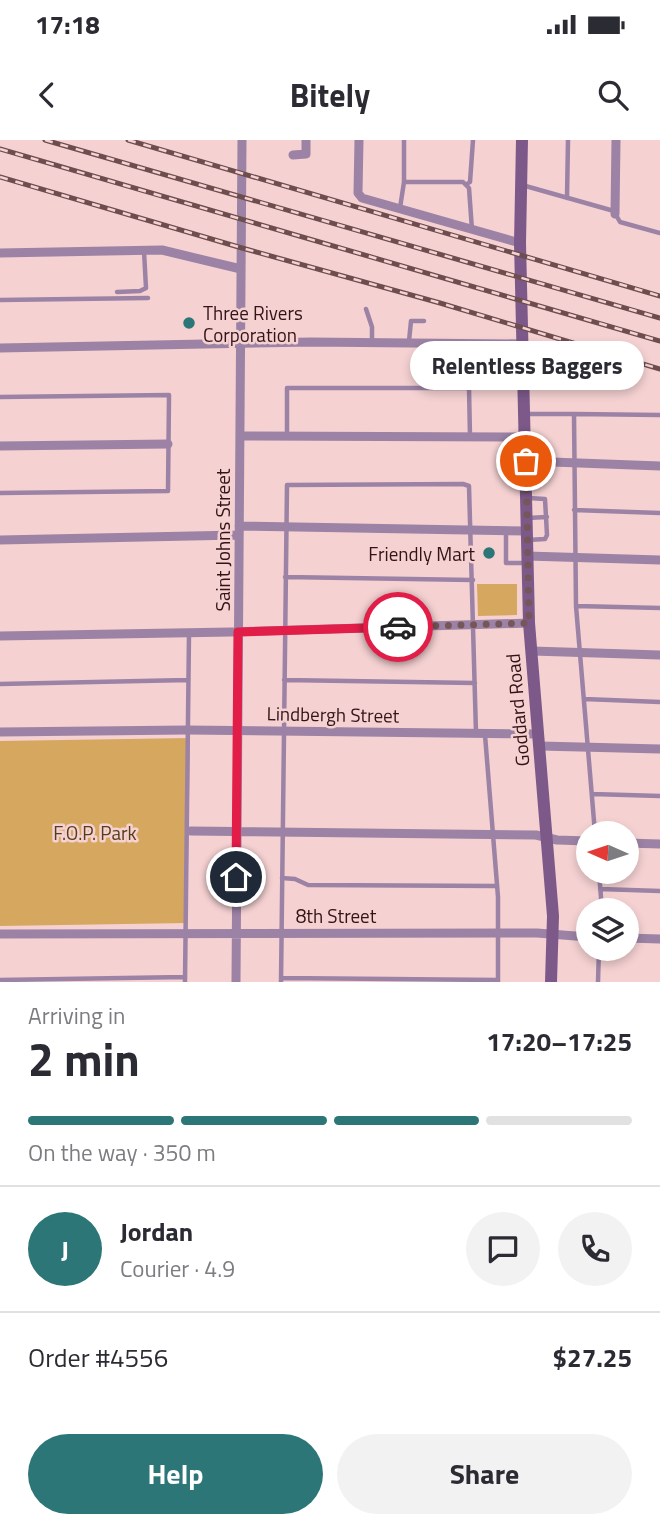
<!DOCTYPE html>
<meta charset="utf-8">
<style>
:root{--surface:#fff;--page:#f2f2f3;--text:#2b2b33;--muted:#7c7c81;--line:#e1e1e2;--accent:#2c7677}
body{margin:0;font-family:"Titillium Web",sans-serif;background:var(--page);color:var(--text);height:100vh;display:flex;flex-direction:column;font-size:26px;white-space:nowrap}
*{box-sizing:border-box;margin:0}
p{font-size:23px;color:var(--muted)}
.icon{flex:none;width:38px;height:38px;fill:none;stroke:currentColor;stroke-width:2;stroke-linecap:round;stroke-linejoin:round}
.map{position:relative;height:842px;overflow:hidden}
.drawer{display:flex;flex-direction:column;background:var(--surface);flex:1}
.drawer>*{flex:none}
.needle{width:46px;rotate:273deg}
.buttons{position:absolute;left:576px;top:681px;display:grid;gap:14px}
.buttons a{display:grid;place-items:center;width:63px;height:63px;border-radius:50%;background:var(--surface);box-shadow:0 4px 10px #0003;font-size:35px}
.pin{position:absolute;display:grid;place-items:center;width:60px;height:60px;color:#fff;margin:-30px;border:4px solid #fff;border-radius:50%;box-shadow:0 2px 7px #0007}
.courier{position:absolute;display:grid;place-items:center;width:70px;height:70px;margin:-35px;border:5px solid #e11d48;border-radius:50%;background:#fff;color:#222;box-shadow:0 2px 9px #0007}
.bubble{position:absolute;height:49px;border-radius:24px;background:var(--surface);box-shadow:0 4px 10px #0003;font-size:23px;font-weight:700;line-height:49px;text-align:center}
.head em{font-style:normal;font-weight:700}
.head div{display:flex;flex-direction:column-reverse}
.head{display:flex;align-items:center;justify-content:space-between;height:119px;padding:0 28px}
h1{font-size:46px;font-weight:700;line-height:52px}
.bar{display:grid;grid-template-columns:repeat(4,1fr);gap:10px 7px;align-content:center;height:84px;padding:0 28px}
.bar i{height:9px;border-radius:5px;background:var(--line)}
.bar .active{background:var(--accent)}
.bar p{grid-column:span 4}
.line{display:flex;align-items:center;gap:18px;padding:0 28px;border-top:2px solid var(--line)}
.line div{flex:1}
.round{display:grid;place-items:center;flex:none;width:74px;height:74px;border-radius:37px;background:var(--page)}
.primary-button{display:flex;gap:14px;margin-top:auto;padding:14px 28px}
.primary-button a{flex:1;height:80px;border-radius:42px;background:var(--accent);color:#fff;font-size:28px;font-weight:700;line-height:80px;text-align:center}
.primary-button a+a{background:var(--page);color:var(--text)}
.status{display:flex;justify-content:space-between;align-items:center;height:49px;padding:0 35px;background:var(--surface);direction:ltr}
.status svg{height:19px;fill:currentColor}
header{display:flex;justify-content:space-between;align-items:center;height:91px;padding:0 28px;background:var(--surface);font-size:32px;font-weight:700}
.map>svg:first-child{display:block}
.green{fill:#d6a75f}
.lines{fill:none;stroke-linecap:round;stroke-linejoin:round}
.lane{stroke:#9c83a6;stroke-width:4.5}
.street{stroke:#9c83a6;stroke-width:9}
.secondary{stroke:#7d598a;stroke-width:12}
.rail-casing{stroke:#6e4d4f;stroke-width:5}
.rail{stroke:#f5d1d2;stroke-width:2.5;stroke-dasharray:8;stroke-linecap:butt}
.done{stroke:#765658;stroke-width:7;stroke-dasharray:0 12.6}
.route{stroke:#e11d48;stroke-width:9}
.poi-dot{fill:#2c7677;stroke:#f5d1d2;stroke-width:2.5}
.labels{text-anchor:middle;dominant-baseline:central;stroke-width:5;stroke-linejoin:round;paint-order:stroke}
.poi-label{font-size:19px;fill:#321316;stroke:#f5d1d2;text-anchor:start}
.street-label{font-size:19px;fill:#321316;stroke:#f5d1d2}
.park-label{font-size:19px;fill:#553d17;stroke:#f5d1d2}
</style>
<div class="status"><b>17:18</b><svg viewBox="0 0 49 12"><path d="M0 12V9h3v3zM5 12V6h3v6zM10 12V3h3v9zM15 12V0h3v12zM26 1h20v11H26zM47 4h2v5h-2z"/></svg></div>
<header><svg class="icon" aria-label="back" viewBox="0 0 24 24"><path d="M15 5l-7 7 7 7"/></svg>Bitely<svg class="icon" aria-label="search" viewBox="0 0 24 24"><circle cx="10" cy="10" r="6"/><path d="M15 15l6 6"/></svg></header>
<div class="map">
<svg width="660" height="842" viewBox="0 0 660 842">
<rect width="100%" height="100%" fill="#f5d1d2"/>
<path class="green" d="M477 444H517V475L478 476Z
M190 598 187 783 0 786V601Z"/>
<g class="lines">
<path class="lane" d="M404 42V0
M467 44 470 42 473 0
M522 45 614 71
M567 58 568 0
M400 68 404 42H463L469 48 472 90
M616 75 620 82 660 93
M117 152 140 151 146 148 144 111
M0 160 148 158
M366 169 372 187V201
M409 201 411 181H424
M0 257 169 255 168 351 0 353
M526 274H574
M287 295V248H469L470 297
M574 370 660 373
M527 378 547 377
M506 391V423H525
M528 400 545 399 547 395 545 359 528 358
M285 437 473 440
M576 466 660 468
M284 540 475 543
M0 544 188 540
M584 559 660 562
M485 595 498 757V842
M592 654 660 656
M595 693 576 466 574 274 660 275
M599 732 602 770
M282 738 295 739 308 745 497 746
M600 749 660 751
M281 838 498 840
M0 840 185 837
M185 842 189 493
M281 842 287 345 463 344 469 346 476 593
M598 842 599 808"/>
<path class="street" d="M359 0 358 53 362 58 520 103
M293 15 306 14V0
M615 74 616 0
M0 113 162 110 241 129
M0 208 311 202 523 204
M240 296 525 297
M0 306 168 304
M525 321 660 326
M239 386 527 391
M0 400 239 395
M527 416 660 420
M0 496 231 492 529 483
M532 511 660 515
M0 592 187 590 539 594
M540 606 660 609
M191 691 536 695 557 700 588 701
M626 703 660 704
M0 794 537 793 588 797
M626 798 660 799
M236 842 242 0"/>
<path class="secondary" d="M522 0 520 103 529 483 553 776 551 842"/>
<defs>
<path id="rail" d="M45 0 660 178
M128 0 660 156
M0 9 660 201
M0 37 242 108 440 163 660 229"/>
</defs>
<use href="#rail" class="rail-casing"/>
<use href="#rail" class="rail"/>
</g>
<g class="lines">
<path class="done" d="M398 487 529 483 526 321"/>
<path class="route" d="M236 737 238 492 398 487"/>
</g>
<g class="poi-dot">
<circle cx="189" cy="183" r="7"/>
<circle cx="489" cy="413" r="7"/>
</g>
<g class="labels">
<g class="poi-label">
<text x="203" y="172">Three Rivers<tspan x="203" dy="22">Corporation</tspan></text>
<text x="475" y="413" text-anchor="end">Friendly Mart</text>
</g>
<g class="street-label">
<text transform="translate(222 400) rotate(-90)">Saint Johns Street</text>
<text transform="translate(517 570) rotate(-95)">Goddard Road</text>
<text transform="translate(333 574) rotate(1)">Lindbergh Street</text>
<text x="336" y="775">8th Street</text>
</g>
<g class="park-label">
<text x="95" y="692">F.O.P. Park</text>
</g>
</g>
</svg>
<div class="buttons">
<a><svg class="needle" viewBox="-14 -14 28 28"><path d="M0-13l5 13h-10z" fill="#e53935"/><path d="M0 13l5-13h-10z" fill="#7c7c81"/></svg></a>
<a><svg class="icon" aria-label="layers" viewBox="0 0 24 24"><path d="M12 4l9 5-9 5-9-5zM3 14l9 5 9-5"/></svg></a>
</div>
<div class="pin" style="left:526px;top:321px;background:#ea580c"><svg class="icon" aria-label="bag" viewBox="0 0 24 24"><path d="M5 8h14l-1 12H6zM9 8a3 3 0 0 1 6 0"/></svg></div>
<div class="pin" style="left:236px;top:737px;background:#1f2937"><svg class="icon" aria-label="home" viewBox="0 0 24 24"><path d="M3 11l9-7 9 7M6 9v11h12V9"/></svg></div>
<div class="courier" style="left:398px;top:487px"><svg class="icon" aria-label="car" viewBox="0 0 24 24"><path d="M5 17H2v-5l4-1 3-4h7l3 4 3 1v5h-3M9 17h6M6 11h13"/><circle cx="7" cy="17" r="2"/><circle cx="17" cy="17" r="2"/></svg></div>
<div class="bubble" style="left:410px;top:201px;width:234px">Relentless Baggers</div>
</div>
<section class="drawer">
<div class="head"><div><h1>2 min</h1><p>Arriving in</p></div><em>17:20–17:25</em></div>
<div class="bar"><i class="active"></i><i class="active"></i><i class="active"></i><i></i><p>On the way · 350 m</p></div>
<div class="line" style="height:126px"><b class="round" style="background:var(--accent);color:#fff">J</b><div><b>Jordan</b><p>Courier · 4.9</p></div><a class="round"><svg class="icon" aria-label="chat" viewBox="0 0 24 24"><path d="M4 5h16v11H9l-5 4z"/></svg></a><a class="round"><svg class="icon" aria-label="phone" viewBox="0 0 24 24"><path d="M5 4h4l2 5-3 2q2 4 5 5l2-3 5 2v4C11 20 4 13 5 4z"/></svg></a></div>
<div class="line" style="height:91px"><div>Order #4556</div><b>$27.25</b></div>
<div class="primary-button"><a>Help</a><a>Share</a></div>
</section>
